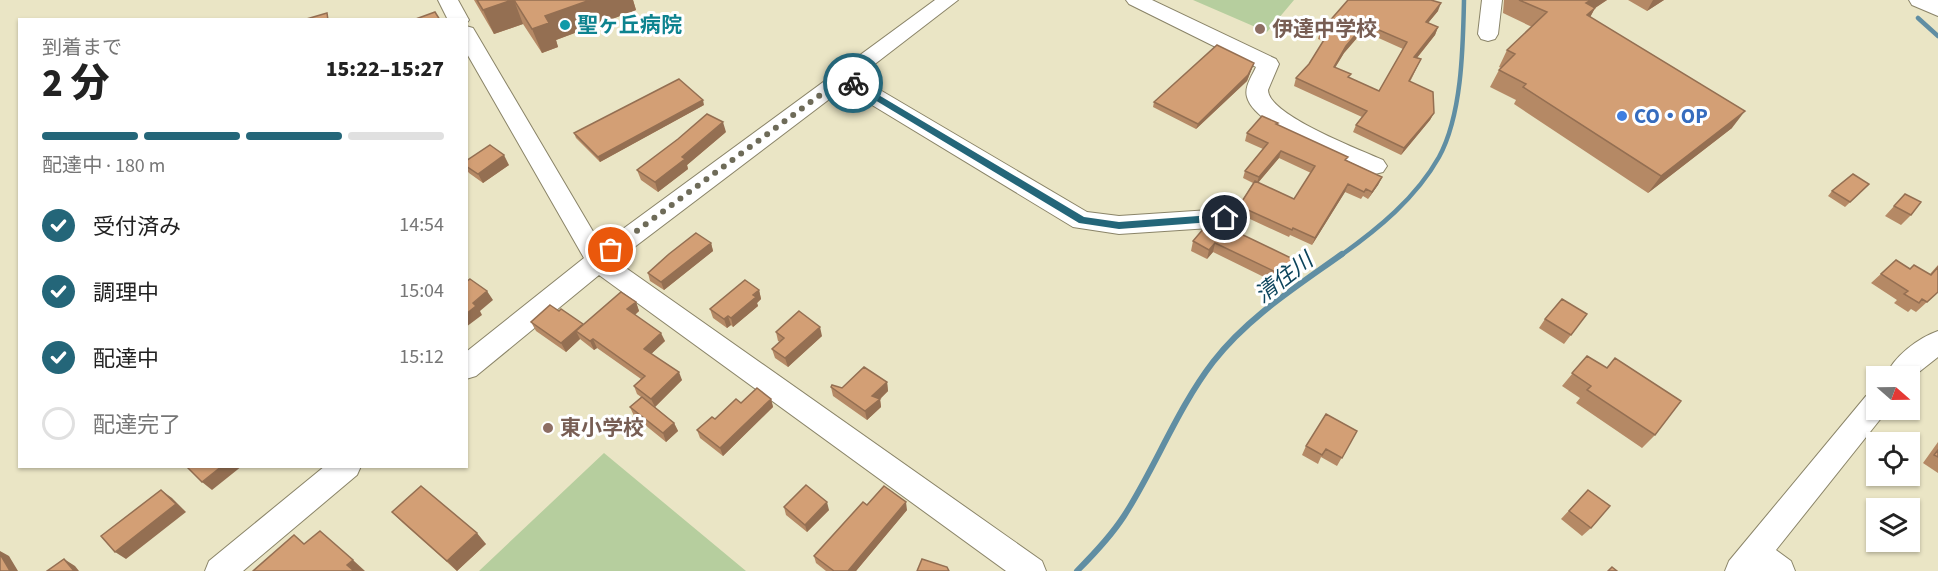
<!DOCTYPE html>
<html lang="ja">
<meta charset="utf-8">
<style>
:root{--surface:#fff;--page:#f6f6f6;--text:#222;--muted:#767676;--line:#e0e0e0;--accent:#246679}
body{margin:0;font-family:"Source Sans 3","Noto Sans JP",sans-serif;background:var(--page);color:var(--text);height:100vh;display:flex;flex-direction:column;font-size:22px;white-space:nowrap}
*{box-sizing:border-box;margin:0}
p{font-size:20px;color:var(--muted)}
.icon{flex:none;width:33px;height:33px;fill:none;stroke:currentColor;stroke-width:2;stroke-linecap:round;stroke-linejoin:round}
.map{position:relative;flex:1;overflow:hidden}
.sheet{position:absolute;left:18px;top:18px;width:450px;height:450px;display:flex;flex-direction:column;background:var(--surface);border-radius:0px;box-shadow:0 2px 4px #0004}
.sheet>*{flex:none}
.needle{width:39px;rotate:110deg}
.buttons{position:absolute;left:1866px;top:366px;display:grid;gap:12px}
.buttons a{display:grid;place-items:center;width:54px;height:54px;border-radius:0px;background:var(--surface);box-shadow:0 2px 4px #0004;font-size:30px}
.pin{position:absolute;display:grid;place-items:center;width:51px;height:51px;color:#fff;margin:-26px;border:3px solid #fff;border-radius:50%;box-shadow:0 2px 6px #0007}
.courier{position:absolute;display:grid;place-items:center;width:60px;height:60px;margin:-30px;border:4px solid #246679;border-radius:50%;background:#fff;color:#222;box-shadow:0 2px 8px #0007}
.headline em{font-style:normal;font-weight:800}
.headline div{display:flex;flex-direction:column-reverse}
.headline{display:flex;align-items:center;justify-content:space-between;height:102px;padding:0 24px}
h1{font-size:39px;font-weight:800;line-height:45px}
.bar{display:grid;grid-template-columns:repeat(4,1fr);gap:9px 6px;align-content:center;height:72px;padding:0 24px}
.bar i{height:8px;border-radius:4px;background:var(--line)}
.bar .active{background:var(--accent)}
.bar p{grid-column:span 4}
ol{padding:0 24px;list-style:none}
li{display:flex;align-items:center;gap:18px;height:66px}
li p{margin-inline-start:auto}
li .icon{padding:6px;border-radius:50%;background:var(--accent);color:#fff;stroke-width:4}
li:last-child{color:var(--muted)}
li i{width:33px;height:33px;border:3px solid var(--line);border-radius:50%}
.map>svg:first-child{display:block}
.green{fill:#b6ce9e}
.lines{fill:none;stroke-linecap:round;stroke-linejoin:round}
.stream-far1{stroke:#608ea3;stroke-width:4.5}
.stream{stroke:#608ea3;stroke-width:6}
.minor-casing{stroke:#8a8468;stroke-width:2}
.major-casing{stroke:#8a8468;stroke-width:2}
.minor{fill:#fff;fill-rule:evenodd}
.major{fill:#fff;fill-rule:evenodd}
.wall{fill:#b58965;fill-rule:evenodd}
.shaded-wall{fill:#946f52}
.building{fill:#d39f75;stroke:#946f52;stroke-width:1.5;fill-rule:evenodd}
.route{fill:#246679}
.done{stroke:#6e6b58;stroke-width:6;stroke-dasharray:0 10.8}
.culture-dot{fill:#0f9aa8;stroke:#fff;stroke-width:2}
.education-dot{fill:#8d6e63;stroke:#fff;stroke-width:2}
.shop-dot{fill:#3f7fe0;stroke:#fff;stroke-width:2}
.labels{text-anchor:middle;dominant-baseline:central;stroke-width:6;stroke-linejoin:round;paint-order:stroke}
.culture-label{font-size:21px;font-weight:bold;fill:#0d838f;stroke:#fff;text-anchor:start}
.education-label{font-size:21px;font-weight:bold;fill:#785e54;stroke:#fff;text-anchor:start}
.shop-label{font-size:21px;font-weight:bold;fill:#366cbe;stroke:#fff;text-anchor:start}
.water-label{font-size:22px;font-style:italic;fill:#0c445c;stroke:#fff}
</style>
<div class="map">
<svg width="1938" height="571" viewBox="0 0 1938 571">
<rect width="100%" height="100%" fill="#eae5c5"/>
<path class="green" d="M1193 0H1294L1267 32Z
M604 453 746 571H479Z"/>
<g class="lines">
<path class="stream-far1" d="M1918 18 1938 36
M1340 256C1378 229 1416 198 1439 157 1462 115 1463 47 1464 0"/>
<path class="stream" d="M1077 571C1094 554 1111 536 1124 516 1156 466 1177 409 1213 362 1248 317 1296 287 1342 254"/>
<defs>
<path id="minor" d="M438 0H458L469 20 466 24V20H448Z
M935 0H958L858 77 1087 212 1119 216 1225 209 1234 212 1237 218 1234 224 1225 227 1119 234 1073 227 844 88 616 261 1042 561 1046 571H1006L599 275 476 376 466 379V352L584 258 466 52V26L473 28 476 33 601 245Z
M1126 0H1152L1276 59 1279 64 1268 90C1268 115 1361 150 1383 160L1387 166 1383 172 1375 174 1367 172C1340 159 1254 126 1247 97 1244 87 1252 76 1256 67L1129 4Z
M1482 0H1502L1498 34 1495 39 1488 41 1481 39 1478 34Z
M1938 331V357L1919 372 1910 383V376H1886C1893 357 1918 338 1938 331Z
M1876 392V410H1887L1886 412 1776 550 1791 561 1795 571H1725L1729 561 1866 396Z
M325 466H361L357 475 243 571H205L209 561Z"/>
<path id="major" d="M1909 0H1938V16L1912 5Z"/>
</defs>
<use href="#minor" class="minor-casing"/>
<use href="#major" class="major-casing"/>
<use href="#minor" class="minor"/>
<use href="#major" class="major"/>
</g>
<path class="wall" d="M474 0H633L636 10 556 40 558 47 542 53 523 24 494 34Z
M1504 0H1607L1595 8 1590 17 1732 128 1648 193 1514 104 1516 100 1490 87 1499 70 1501 68 1499 67 1507 50 1532 27 1503 13Z
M1628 0H1664L1647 11Z
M1438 11 1428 23 1438 27 1435 35 1417 58 1421 59 1410 82 1434 113 1430 120 1401 155 1353 132 1356 125 1362 117 1294 86 1296 78 1309 64 1323 41 1318 39 1320 32ZM1363 31 1403 49 1379 91 1349 78 1335 68 1344 53Z
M1254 63 1247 81 1196 129 1153 107 1154 102Z
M704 105 600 162 576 138 574 133Z
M1278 123 1277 125 1346 160 1382 177 1378 185 1368 199 1363 196 1361 199 1345 192 1312 245 1290 235 1289 237 1237 213 1239 206 1253 183 1243 178 1245 171 1263 149 1245 141 1247 133ZM1279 158 1311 173 1294 199 1258 183Z
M726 132 687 165 688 169 658 192 641 180 637 170Z
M466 161 509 165 483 183 469 173 466 169Z
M1869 184 1845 207 1828 196 1832 191Z
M1905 194 1911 215 1901 225 1885 216Z
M1210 221 1293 259 1289 268 1278 284 1213 252 1207 259 1191 251 1193 241Z
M711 243 713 251 664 290 650 281 648 273Z
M1896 260 1910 269 1930 274 1938 265V292L1916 312 1911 309 1908 312 1894 303 1897 300 1871 283Z
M759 290 761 299 757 303 758 306 733 327 731 325 727 328 713 318 710 309Z
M636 302 639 311 635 315 665 341 651 354 682 380 655 407 674 423 678 431 666 442 634 416 630 407 641 397 637 394 634 386 641 379 597 348 594 350 580 339 566 352 536 331 531 322 559 311 583 325Z
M1587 314 1564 344 1539 328 1545 319Z
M776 332 822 336 788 367 775 358 772 349 780 342 778 341Z
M1587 356 1655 435 1642 448 1576 403 1580 398 1562 386Z
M887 382 888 391 880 399 881 407 867 420 833 396 831 387 842 388Z
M771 399 773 407 723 456 700 438 697 430 741 403Z
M1357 431 1337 466 1321 457 1318 464 1302 455 1306 446Z
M1938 442V473L1923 463Z
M1588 490 1591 528 1582 536 1561 519Z
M867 505 907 510 856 571H826L816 563 814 556Z
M784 507 829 510 807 532 786 515Z
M392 512 486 544 457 571 403 523Z"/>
<path class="shaded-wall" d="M512 0H514L523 24 494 34 483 10Z
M590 0H633L636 10 556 40 558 47 542 53 532 29 545 16Z
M1591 0H1607L1595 8 1586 25V3Z
M1653 0H1664L1647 11Z
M1441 3 1438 11 1423 29 1426 22Z
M1365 24 1363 31 1344 53 1331 74 1334 67 1346 46Z
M1438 27 1435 35 1411 65 1414 57Z
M1254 63 1247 81 1196 129 1198 124Z
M703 100 704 105 600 162 598 157Z
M1745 111 1732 128 1648 193 1661 176Z
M1434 113 1430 120 1401 155 1404 148Z
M723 122 726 132 687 165 688 169 658 192 655 182 682 157Z
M1281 151 1279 158 1256 185 1259 177Z
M504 155 509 165 483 183 478 174Z
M1382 177 1378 185 1368 199 1372 192Z
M1348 184 1345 192 1312 245 1315 238Z
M711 243 713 251 664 290 661 282Z
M1215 243 1213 252 1207 259 1209 250Z
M1293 259 1289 268 1278 284 1282 275Z
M759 290 761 299 757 303 758 306 733 327 731 318Z
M487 291 493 300 480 311 482 315 466 327V314L473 303Z
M636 302 639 311 631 318 627 309Z
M728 316 731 325 727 328 724 319Z
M583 324 587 333 576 331 580 339 566 352 561 343Z
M820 327 822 336 788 367 785 358Z
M661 333 665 341 648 357 644 349Z
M593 339 597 348 594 350 590 341Z
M679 372 682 380 655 407 651 399Z
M887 382 888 391 880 399 881 407 867 420 865 411 872 396Z
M771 399 773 407 723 456 720 448Z
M674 423 678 431 666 442 663 433Z
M222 466H242L212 490 202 482Z
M161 490 172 498 186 512 126 559 115 552Z
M827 502 829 510 807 532 805 525Z
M906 502 907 510 856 571H848Z
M477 533 486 544 457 571 447 561Z
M0 551 9 556 18 571H10L0 554Z
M64 559 75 566 79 571H74Z
M353 560 365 571H354L347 565Z"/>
<path class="building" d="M477 0H512L483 10Z
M514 0H590L545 16 549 23 532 29Z
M1348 0H1431L1441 3 1426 22 1438 27 1414 57 1421 59 1409 81 1433 92 1434 113 1404 148 1356 125 1367 111 1296 78 1309 64 1327 35 1320 32ZM1365 24 1407 42 1379 91 1348 77 1351 74 1334 67 1346 46Z
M1519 0H1591L1586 3 1595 8 1587 15 1745 111 1661 176 1523 87 1526 84 1499 70 1515 54 1507 50 1547 12Z
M435 12 440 20H413Z
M327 13 328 20H303Z
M1217 45 1254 63 1248 75 1198 124 1154 102Z
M679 79 703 100 598 157 574 133Z
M707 114 723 122 682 157 685 159 655 182 637 170 678 139Z
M1262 116 1278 123 1276 124 1348 157 1345 160 1382 177 1372 192 1366 189 1364 192 1348 184 1315 238 1293 228 1292 230 1239 206 1255 181 1294 199 1315 166 1281 151 1259 177 1245 171 1268 143 1247 133Z
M490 145 504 155 478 174 466 166V161Z
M1853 174 1869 184 1850 202 1832 191Z
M1905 194 1921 202 1911 215 1894 206Z
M1210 221H1214L1293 259 1282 275 1215 243 1209 250 1193 241Z
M696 233 711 243 661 282 648 273 669 254Z
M1896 260 1910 269 1914 265 1931 275 1938 267V292L1927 302 1922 299 1919 303 1904 294 1908 291 1881 274Z
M470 279 487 291 473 303 476 306 466 314V282Z
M745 280 759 290 753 295 756 297 731 318 728 316 724 319 710 309Z
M621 292 636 302 627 309 661 333 644 349 679 372 651 399 634 386 645 376 593 339 590 341 576 331Z
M1562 299 1587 314 1571 335 1545 319Z
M550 305 559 311 561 309 583 324 561 343 531 322Z
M799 311 820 327 785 358 772 349 784 338 776 332Z
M1587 356 1607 368 1615 358 1681 401 1655 435 1587 390 1591 386 1572 373Z
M864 367 887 382 872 396 880 399 865 411 831 387 832 385 842 388Z
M757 388 771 399 720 448 697 430 712 417 715 419 736 399 741 403Z
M642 397 674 423 663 433 630 407Z
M1326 414 1357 431 1342 458 1326 449 1322 455 1306 446Z
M1938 450V457L1934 455Z
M186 466H222L202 482Z
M806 485 827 502 805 525 784 507Z
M421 486 477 533 447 561 392 512Z
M884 486 906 502 848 571H834L814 556 863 502 867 505Z
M161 490 176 504 115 552 101 536Z
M1588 490 1610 506 1591 528 1569 511Z
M320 531 353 560 347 565 354 571H253L294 535 304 544Z
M0 554 10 571H0Z
M64 559 74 571H47Z
M922 559 947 567 949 571H917Z
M1612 567 1617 571H1608Z"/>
<path class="route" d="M850 81H855L1084 217 1119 222 1225 214 1230 218 1225 221 1119 229 1079 223 850 85Z"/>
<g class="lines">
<path class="done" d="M611 250 843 78 853 83"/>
</g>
<circle class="culture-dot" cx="565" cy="25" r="6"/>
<g class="education-dot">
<circle cx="1260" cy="29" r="6"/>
<circle cx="548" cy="428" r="6"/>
</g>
<circle class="shop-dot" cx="1622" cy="116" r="6"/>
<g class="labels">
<g class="culture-label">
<text x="577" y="25">聖ヶ丘病院</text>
</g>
<g class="education-label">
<text x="1272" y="29">伊達中学校</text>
<text x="560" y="428">東小学校</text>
</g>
<g class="shop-label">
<text x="1634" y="116">CO・OP</text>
</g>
<g class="water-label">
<text transform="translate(1284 278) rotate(-38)">清住川</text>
</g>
</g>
</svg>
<div class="buttons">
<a><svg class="needle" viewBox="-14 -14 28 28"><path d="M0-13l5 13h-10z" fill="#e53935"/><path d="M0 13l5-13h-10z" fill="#767676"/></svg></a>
<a><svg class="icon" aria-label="locate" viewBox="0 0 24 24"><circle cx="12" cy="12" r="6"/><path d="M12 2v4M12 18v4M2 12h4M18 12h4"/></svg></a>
<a><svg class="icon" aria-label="layers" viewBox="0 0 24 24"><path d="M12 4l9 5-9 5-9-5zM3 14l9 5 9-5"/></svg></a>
</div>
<div class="pin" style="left:611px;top:250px;background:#ea580c"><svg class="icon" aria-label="bag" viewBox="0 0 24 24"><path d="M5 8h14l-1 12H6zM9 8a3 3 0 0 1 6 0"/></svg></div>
<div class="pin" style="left:1225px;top:218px;background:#1f2937"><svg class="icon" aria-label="home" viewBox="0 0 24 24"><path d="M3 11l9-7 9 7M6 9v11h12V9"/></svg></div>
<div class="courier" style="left:853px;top:83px"><svg class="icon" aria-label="bike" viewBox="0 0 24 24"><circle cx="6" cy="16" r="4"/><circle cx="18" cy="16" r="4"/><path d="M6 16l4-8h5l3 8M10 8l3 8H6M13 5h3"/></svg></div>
<section class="sheet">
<div class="headline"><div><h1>2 分</h1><p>到着まで</p></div><em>15:22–15:27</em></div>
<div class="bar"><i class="active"></i><i class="active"></i><i class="active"></i><i></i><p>配達中 · 180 m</p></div>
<ol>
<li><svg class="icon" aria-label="check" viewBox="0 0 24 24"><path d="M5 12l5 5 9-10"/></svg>受付済み<p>14:54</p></li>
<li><svg class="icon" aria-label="check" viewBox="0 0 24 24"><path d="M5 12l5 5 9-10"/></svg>調理中<p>15:04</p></li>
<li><svg class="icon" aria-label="check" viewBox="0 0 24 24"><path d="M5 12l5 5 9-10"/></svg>配達中<p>15:12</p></li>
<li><i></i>配達完了</li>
</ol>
</section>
</div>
